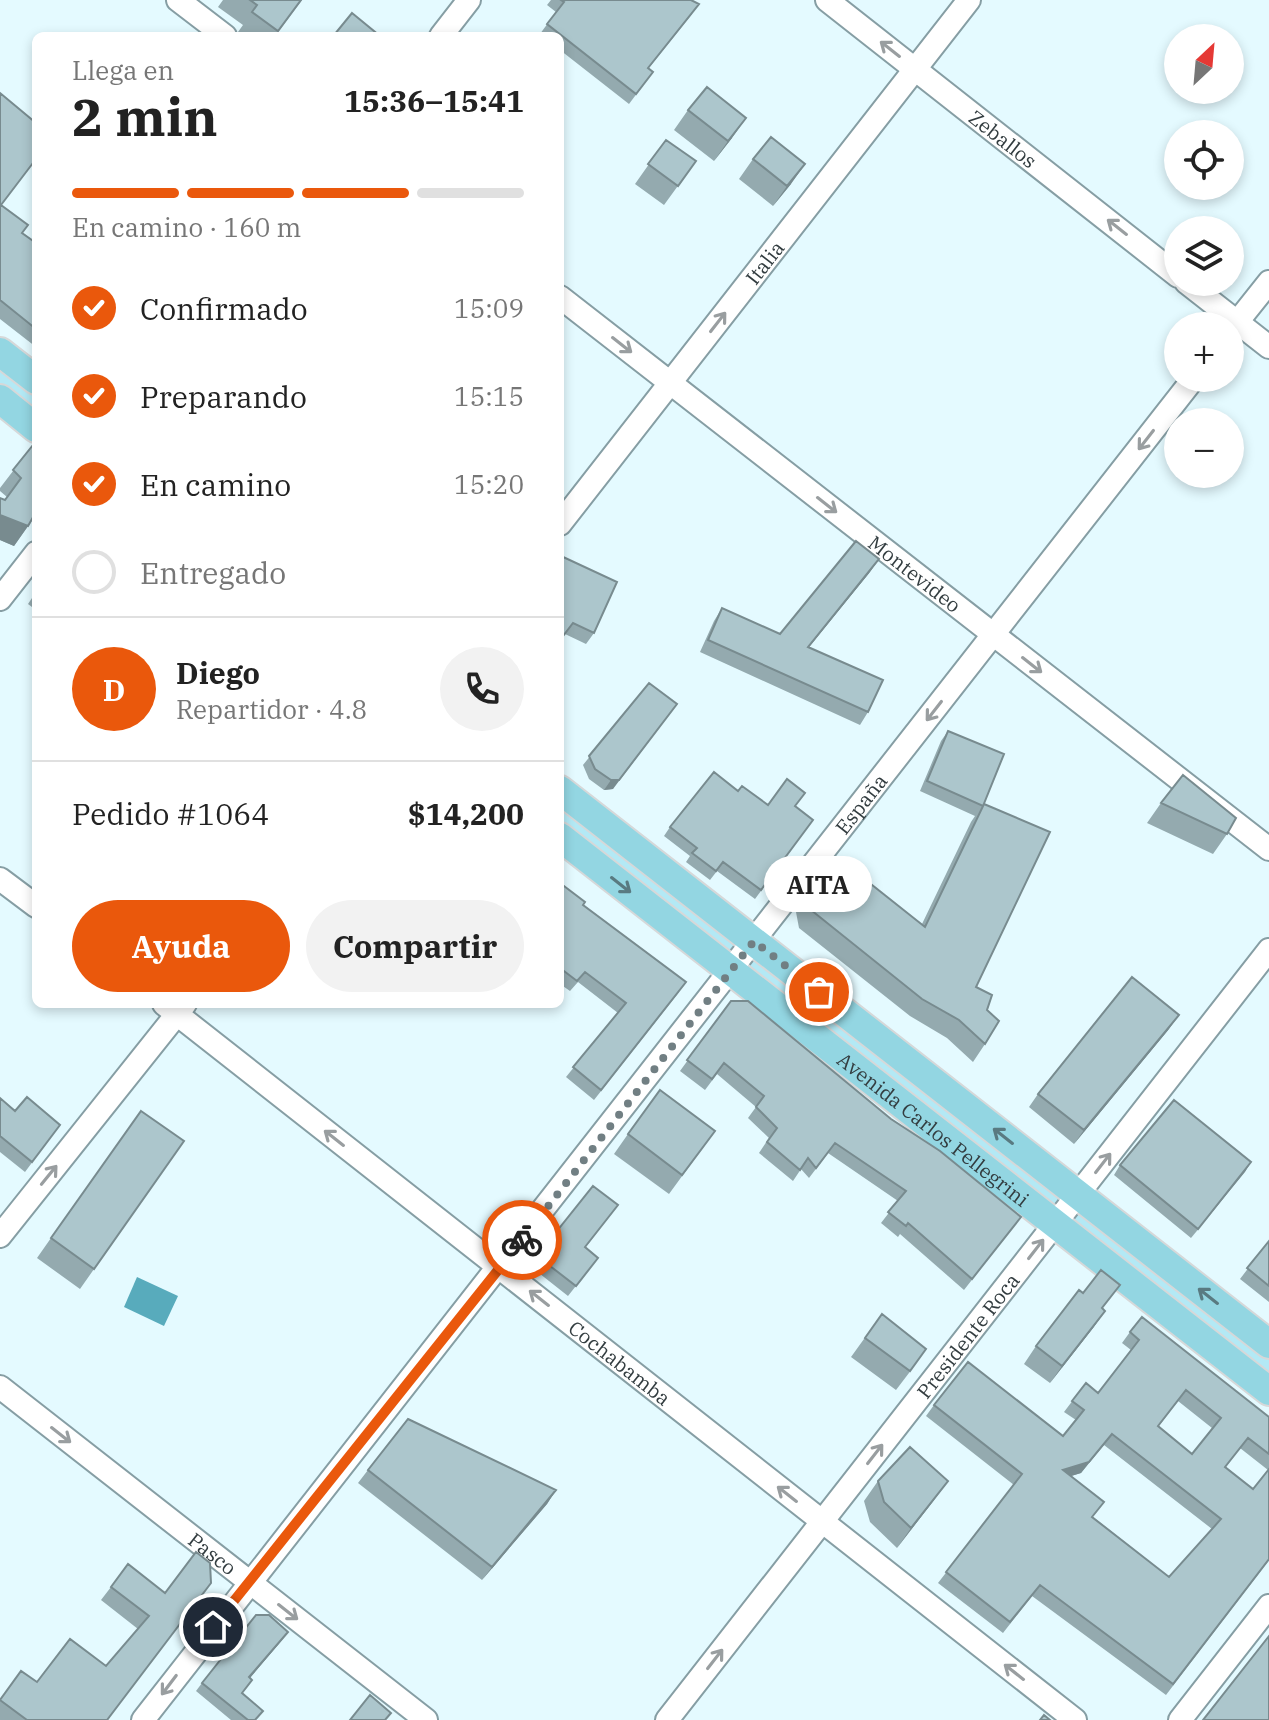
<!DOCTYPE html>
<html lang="es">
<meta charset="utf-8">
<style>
:root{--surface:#fff;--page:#f2f2f2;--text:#222;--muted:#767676;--line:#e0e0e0;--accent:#ea580c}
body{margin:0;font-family:"IBM Plex Serif",serif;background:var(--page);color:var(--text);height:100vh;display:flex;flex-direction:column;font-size:30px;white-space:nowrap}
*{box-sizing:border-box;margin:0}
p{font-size:26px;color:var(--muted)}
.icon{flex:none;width:44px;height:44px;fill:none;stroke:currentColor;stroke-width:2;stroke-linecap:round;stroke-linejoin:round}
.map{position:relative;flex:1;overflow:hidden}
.panel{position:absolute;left:32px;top:32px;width:532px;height:976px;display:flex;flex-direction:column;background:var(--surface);border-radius:12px;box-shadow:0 4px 12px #0003}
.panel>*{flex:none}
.needle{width:52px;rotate:26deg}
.tools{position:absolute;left:1164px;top:24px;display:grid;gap:16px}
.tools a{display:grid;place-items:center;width:80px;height:80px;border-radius:50%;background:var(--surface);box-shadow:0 4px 12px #0003;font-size:40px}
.pin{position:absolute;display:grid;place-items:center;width:68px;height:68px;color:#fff;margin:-34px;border:4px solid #fff;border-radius:50%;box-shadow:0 2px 8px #0007}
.courier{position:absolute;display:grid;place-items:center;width:80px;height:80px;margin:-40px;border:6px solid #ea580c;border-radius:50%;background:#fff;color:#222;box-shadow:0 2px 10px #0007}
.bubble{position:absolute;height:56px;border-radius:28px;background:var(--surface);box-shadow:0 4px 12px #0003;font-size:26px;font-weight:700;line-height:56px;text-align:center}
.headline em{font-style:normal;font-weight:700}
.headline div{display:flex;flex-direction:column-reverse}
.headline{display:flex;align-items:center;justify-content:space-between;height:136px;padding:0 40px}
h1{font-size:52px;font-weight:700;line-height:60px}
.bar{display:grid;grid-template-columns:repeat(4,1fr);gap:12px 8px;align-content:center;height:96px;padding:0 40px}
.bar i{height:10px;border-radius:6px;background:var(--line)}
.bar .current{background:var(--accent)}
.bar p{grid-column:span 4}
.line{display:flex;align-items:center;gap:20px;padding:0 40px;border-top:2px solid var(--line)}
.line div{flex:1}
.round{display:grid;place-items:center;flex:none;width:84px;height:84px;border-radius:42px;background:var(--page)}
ol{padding:0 40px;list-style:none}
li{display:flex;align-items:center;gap:24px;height:88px}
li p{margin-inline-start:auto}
li .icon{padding:8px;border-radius:50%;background:var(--accent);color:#fff;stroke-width:4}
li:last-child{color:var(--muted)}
li i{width:44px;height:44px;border:4px solid var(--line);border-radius:50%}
.action{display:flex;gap:16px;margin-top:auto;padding:16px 40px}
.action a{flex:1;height:92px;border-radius:48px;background:var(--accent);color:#fff;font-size:32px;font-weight:700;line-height:92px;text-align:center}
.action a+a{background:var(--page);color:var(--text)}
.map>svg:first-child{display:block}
.green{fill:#b3e9f5}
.water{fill:#58abbc}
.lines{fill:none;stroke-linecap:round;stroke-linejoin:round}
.minor-casing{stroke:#869ea4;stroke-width:26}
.major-casing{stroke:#d6d8d9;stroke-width:32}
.minor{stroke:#fff;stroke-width:22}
.major{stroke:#93d6e2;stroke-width:28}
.wall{fill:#94aaaf;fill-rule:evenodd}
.shaded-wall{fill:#788b8f}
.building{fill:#acc6cc;stroke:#788b8f;stroke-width:2;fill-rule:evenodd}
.oneway{stroke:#999ea0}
.oneway2{stroke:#597a81}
.done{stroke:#717f83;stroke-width:8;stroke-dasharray:0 14.4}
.route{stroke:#ea580c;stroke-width:10}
.labels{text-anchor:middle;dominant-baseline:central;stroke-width:6;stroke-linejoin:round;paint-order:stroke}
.street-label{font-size:20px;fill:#333d40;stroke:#e4faff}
</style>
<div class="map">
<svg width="1269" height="1720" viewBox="0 0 1269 1720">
<rect width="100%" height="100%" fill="#e4faff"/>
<path class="green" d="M0 352 36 380V428L0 399Z
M560 790 1269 1344V1391L560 837Z"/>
<path class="water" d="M137 1277 178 1296 164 1326 124 1307Z"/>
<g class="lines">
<defs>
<g id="minor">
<path d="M178 0 225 36"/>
<path id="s1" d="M827 0 1178 276"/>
<path d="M441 36 469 0"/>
<path d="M1186 282 1269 347"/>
<path id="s2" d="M560 297 1269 849"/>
<path d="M1230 331 1269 282"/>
<path id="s3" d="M560 524 969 0"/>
<path d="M0 599 36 553"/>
<path d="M0 879 36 906"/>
<path id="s4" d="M164 1004 1075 1720"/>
<path d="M0 1236 185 1004"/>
<path id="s5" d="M0 1387 426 1720"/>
<path id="s6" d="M143 1720 1194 378"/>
<path id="s7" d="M667 1720 1269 950"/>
<path d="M1180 1720 1269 1606"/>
</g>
<g id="major">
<path d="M0 352 36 380"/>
<path d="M0 399 36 428"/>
<path d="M560 790 1269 1344"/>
<path id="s8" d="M560 837 1269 1391"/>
</g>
</defs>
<use href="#minor" class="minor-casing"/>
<use href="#major" class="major-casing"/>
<use href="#minor" class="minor"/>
<use href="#major" class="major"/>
</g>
<path class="wall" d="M223 0H302L275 36H244L238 32 243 25 218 7Z
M551 0H691L692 14 648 69 653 72 629 104 560 50V36H542L540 34 556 12 547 5Z
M0 93 2 205 23 233 36 243V347L0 319Z
M688 110 732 138 714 161 674 130Z
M666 140 696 161 664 205 635 184Z
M753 159 791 184 773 206 739 179Z
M33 445 36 515 14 546 0 540V498L5 500 7 497 0 491V488Z
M560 557 594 633 586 644 565 634Z
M870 572 809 647 868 712 860 725 700 652 714 621 722 608 780 634Z
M36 592V610L28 604Z
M649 683 613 789 604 790 589 779 583 765Z
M948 731 984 804 976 987 987 1010 985 1044 973 1062 947 1038 910 1016 799 928 796 912 808 895 922 924 971 822 975 816 920 791 941 741Z
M738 791 768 805 795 806 813 820 755 899 717 871 710 880 686 862 690 856 664 836 670 827Z
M1161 803 1227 834 1213 854 1147 823Z
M560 883 679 992 594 1100 566 1077 618 1013 578 982 570 991 560 984Z
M731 1001 1021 1217 964 1290 900 1234 898 1237 881 1223 898 1201 828 1153 809 1178 801 1169 793 1181 759 1153 769 1138 748 1118 756 1107 717 1074 705 1090 680 1071Z
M1169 1029 1074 1144 1029 1107 1038 1094Z
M0 1098 15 1111 60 1125 25 1172 0 1152Z
M715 1131 669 1194 614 1154 628 1134Z
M184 1141 80 1289 37 1258 51 1238Z
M1251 1162 1191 1238 1114 1175 1120 1165Z
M618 1205 585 1248 598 1258 568 1296 530 1266 537 1256Z
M1269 1241V1302L1240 1279Z
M1102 1309 1105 1311 1093 1328 1050 1383 1024 1364 1036 1346Z
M882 1314 912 1369 896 1390 851 1357Z
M1130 1332 1269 1417V1560L1166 1695 1032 1596 1003 1633 938 1583 1014 1485 926 1416 934 1405 1063 1436 1076 1420 1064 1412 1086 1383 1098 1393 1131 1350 1122 1343ZM1178 1401 1212 1428 1192 1454 1158 1427ZM1104 1445 1212 1529 1169 1577 1093 1517 1071 1476 1081 1473ZM1240 1448 1268 1470 1253 1489 1226 1467Z
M368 1470 556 1490 547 1504 482 1580 358 1483Z
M878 1481 934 1500 897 1548 870 1522 864 1501Z
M111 1587 165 1593 108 1720H0V1699L37 1682 106 1666 138 1629 101 1600Z
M282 1640 250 1678 242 1694 256 1720H231L196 1691 202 1683Z"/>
<path class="shaded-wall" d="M746 118 732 138 714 161 728 141Z
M805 164 791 184 773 206 787 186Z
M36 512V515L27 526H28L14 546 0 540V515Z
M879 559 870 572 799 659 808 647Z
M677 704 613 789 604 790 611 780Z
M1179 1015 1169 1029 1074 1144 1084 1130Z
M1251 1162 1245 1172 1191 1238 1198 1229Z
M1105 1311 1093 1328 1050 1383 1062 1366Z
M1112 1434 1081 1473 1055 1481 1063 1470Z
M948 1481 934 1500 897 1548 911 1528Z
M556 1490 547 1504 482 1580 492 1567Z
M288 1632 282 1640 243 1686 249 1677Z"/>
<path class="building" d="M250 0H301L278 31 252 12 257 5Z
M561 0H691L699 4 648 68 653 72 636 94 547 24 564 2Z
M352 13 380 36 334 35Z
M707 87 746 118 728 141 688 110Z
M0 93 36 123V159L1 205 28 225 22 233 36 243V329L0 300Z
M771 137 805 164 787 186 753 159Z
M666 140 696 161 678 186 648 164Z
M33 445 36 447V512L28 526 0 515V498L5 500 21 478 13 470Z
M856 541 879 559 808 647 883 680 868 712 708 640 722 608 780 634Z
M561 556 617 582 594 633 573 623 560 640V558Z
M649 683 677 704 619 780H611L595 769 589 756Z
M948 731 1004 754 983 806 927 781Z
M714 772 738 791 742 786 768 805 787 779 805 793 795 806 813 820 761 890 723 862 716 871 692 853 697 848 670 827Z
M1183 775 1236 818 1227 834 1161 803Z
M984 804 1050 832 976 987 992 995 987 1010 999 1021 985 1044 959 1020 922 999 811 910 808 895 838 858 925 927Z
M560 883 585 902 583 905 686 982 601 1090 573 1067 626 1003 585 972 577 981 560 968Z
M1132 977 1179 1015 1084 1130 1038 1094Z
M731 1001H748L891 1119 940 1151 1021 1217 972 1279 908 1223 906 1226 888 1212 906 1191 835 1143 816 1168 808 1158 800 1170 767 1142 777 1128 756 1107 764 1096 724 1063 712 1079 687 1060Z
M660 1090 715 1131 682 1175 628 1134Z
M27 1097 60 1125 32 1162 0 1136V1098L15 1111Z
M1174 1100 1251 1162 1198 1229 1120 1165Z
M141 1111 184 1141 94 1269 51 1238Z
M593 1186 618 1205 585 1247 598 1258 576 1286 537 1256Z
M1269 1241V1286L1247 1268Z
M1101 1270 1120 1285 1102 1308 1105 1311 1062 1366 1036 1346 1079 1290 1083 1293Z
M882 1314 926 1349 910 1371 865 1338Z
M1142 1317 1269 1417V1454L1248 1438 1225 1467 1253 1489 1269 1469V1559L1173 1684 1040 1585 1010 1622 946 1572 1022 1474 934 1405 968 1362 1063 1436 1084 1410 1072 1401 1086 1383 1098 1393 1139 1340 1130 1332ZM1186 1390 1221 1418 1192 1454 1158 1426ZM1112 1434 1221 1519 1169 1577 1092 1517 1104 1502 1063 1470 1089 1462Z
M408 1419 556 1490 492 1567 368 1470Z
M910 1447 948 1481 911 1528 884 1502 878 1481Z
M196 1552 210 1563 211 1583 107 1720H27L0 1700 21 1671 37 1682 70 1639 106 1666 149 1616 111 1587 128 1564 165 1593Z
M256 1615H269L288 1632 249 1677 252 1680 242 1693 263 1711 255 1720H248L202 1683Z
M1269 1636V1720H1203Z
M370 1695 391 1713 385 1720H350Z
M1044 1715 1050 1720H1040Z"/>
<defs><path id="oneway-shaft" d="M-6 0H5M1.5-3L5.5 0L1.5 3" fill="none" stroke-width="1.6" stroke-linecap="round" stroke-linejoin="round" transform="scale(2)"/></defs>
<g class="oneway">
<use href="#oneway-shaft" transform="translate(890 49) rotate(-142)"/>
<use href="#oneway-shaft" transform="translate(1117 227) rotate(-142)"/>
<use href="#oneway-shaft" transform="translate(718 322) rotate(-52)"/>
<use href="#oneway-shaft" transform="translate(622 345) rotate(38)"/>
<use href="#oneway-shaft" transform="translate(1146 440) rotate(128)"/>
<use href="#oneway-shaft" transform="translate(827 505) rotate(38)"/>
<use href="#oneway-shaft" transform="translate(1032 665) rotate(38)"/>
<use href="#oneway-shaft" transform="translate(934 711) rotate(128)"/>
<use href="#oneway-shaft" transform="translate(334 1138) rotate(-142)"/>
<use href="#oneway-shaft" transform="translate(1103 1163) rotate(-52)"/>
<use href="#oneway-shaft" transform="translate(49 1175) rotate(-51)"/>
<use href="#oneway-shaft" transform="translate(1036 1249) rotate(-52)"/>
<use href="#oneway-shaft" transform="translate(539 1298) rotate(-142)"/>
<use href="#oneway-shaft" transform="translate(61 1435) rotate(38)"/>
<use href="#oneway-shaft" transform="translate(875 1454) rotate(-52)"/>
<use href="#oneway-shaft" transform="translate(787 1494) rotate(-142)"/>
<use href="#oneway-shaft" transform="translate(288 1612) rotate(38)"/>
<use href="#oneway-shaft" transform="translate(715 1659) rotate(-52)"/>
<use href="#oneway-shaft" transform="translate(1014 1672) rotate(-142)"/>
<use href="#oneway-shaft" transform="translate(169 1685) rotate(127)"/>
</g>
<g class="oneway2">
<use href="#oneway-shaft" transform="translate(621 885) rotate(38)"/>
<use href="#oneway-shaft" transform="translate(1003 1136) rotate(-142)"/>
<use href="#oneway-shaft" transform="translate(1208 1296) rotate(-142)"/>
</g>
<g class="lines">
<path class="done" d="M522 1240 754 941 819 992"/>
<path class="route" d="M213 1627 522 1240"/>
</g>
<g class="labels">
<g class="street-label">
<text stroke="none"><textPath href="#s1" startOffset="224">Zeballos</textPath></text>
<text stroke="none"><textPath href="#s3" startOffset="332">Italia</textPath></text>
<text stroke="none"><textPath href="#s2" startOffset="450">Montevideo</textPath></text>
<text stroke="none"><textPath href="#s6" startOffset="1164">España</textPath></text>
<text stroke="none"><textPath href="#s8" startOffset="474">Avenida Carlos Pellegrini</textPath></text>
<text stroke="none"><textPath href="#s7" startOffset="488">Presidente Roca</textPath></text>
<text stroke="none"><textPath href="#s4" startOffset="580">Cochabamba</textPath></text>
<text stroke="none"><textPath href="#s5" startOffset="270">Pasco</textPath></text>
</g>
</g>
</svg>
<div class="tools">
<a><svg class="needle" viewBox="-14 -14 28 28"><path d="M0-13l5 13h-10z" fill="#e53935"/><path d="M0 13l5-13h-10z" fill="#767676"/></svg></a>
<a><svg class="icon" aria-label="locate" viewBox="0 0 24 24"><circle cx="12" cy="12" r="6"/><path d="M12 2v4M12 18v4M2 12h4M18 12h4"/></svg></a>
<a><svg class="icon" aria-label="layers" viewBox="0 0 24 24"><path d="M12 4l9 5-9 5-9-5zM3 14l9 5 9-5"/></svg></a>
<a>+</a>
<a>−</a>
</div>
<div class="pin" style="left:819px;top:992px;background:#ea580c"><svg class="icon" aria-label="bag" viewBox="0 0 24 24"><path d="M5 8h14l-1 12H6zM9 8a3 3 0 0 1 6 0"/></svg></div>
<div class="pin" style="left:213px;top:1627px;background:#1f2937"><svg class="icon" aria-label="home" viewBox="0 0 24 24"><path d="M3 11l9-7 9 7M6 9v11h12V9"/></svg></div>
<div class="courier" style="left:522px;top:1240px"><svg class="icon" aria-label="bike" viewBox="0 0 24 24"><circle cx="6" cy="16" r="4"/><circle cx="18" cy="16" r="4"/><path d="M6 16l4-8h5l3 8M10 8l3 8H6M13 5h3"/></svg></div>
<div class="bubble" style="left:764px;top:856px;width:108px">AITA</div>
<section class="panel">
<div class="headline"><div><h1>2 min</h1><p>Llega en</p></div><em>15:36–15:41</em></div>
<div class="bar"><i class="current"></i><i class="current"></i><i class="current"></i><i></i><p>En camino · 160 m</p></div>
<ol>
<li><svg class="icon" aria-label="check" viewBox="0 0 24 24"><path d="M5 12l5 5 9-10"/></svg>Confirmado<p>15:09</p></li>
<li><svg class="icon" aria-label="check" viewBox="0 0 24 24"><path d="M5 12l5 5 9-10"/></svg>Preparando<p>15:15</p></li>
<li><svg class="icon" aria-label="check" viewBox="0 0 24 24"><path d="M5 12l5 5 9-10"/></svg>En camino<p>15:20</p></li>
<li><i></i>Entregado</li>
</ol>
<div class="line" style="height:144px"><b class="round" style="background:var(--accent);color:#fff">D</b><div><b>Diego</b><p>Repartidor · 4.8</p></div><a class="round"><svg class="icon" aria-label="phone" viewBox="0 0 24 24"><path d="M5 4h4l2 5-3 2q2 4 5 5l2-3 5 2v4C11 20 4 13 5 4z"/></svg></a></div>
<div class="line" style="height:104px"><div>Pedido #1064</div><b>$14,200</b></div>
<div class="action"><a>Ayuda</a><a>Compartir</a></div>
</section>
</div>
